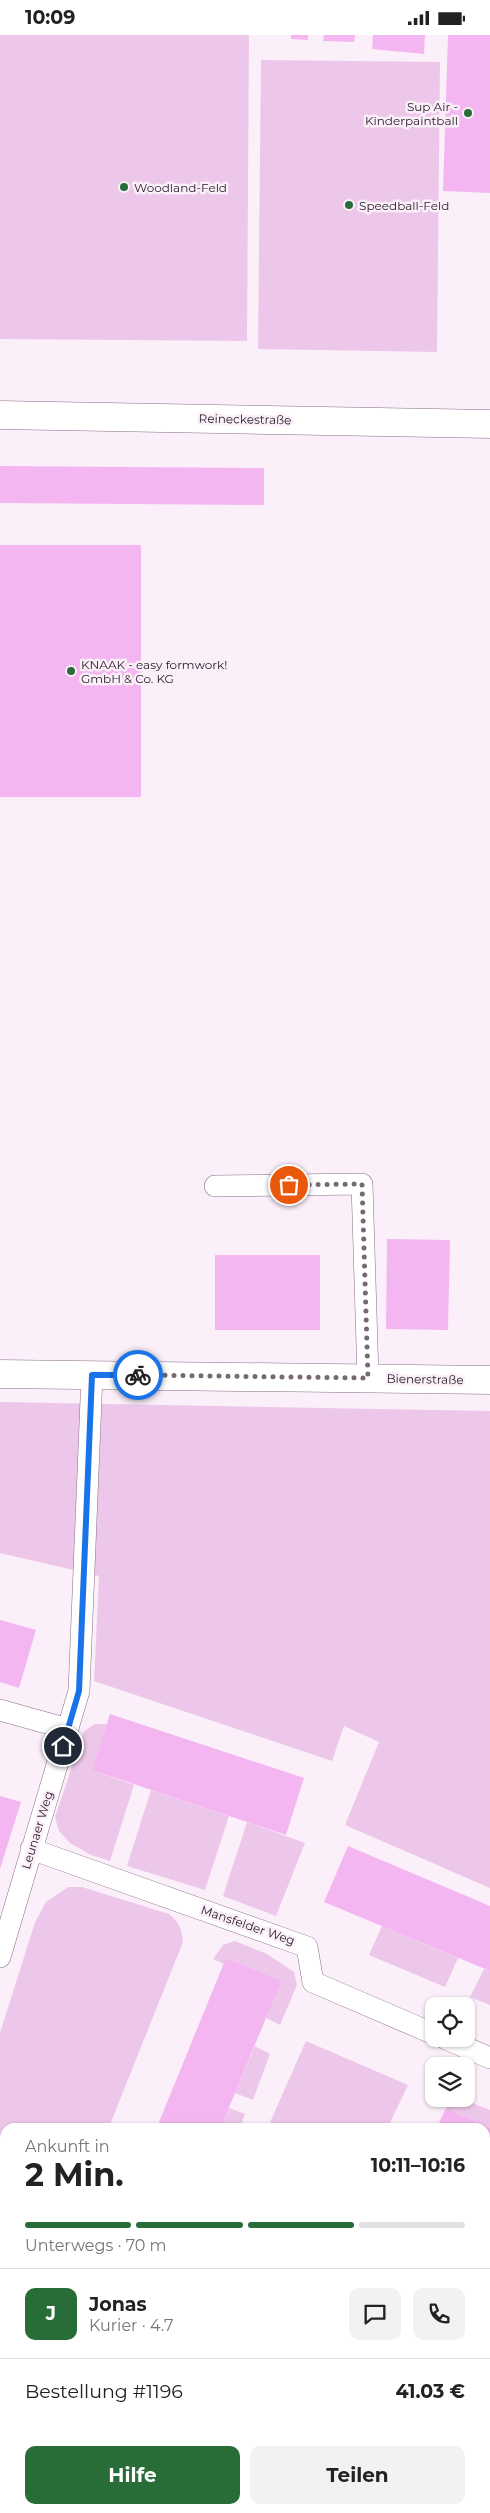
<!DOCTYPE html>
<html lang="de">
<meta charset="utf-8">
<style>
:root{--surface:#fff;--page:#f2f2f2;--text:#222;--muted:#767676;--line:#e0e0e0;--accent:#286c37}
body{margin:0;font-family:Montserrat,sans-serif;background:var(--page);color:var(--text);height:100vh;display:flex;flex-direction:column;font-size:19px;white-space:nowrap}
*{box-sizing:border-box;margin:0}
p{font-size:16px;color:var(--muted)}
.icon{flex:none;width:28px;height:28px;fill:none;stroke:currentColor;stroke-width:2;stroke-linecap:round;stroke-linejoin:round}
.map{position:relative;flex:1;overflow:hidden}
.details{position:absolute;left:0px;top:2088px;width:490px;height:391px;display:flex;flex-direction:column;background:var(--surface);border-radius:15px 15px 0 0;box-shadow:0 1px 4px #0004}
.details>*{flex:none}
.tools{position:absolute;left:425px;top:1962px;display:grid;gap:10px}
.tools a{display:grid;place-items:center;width:50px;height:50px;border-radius:10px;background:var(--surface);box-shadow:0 1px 4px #0004;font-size:25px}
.pin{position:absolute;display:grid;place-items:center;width:42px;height:42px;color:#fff;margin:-21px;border:2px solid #fff;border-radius:50%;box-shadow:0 1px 5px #0007}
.courier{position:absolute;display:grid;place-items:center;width:50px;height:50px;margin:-25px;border:4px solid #1a73e8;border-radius:50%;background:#fff;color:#222;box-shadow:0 1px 6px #0007}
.headline em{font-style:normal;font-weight:700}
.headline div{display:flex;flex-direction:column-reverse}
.headline{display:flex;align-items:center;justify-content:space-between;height:85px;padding:0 25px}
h1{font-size:32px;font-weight:700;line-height:38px}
.bar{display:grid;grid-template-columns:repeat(4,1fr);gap:8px 5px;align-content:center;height:60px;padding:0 25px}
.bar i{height:6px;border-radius:4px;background:var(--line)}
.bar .on{background:var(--accent)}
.bar p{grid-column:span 4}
.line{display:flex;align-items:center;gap:12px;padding:0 25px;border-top:1px solid var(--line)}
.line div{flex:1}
.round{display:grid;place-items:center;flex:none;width:52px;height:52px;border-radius:10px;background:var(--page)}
.primary-button{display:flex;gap:10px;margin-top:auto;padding:10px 25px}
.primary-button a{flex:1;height:58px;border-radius:10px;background:var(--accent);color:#fff;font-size:20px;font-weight:700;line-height:58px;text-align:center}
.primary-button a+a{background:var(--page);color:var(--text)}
.status{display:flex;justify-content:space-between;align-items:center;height:35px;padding:0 25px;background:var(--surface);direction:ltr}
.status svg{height:14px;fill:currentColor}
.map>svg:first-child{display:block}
.green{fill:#edc7ea}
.building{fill:#f4b6f1}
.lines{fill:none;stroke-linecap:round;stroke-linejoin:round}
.service-casing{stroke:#896e87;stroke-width:22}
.minor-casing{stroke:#896e87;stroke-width:29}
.service{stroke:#fff;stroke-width:21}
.minor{stroke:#fff;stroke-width:28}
.done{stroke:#756a74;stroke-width:5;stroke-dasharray:0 9}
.route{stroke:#1a73e8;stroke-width:6}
.poi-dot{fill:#286c37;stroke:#fbeffa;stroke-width:2}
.labels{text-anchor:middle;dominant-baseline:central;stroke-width:5;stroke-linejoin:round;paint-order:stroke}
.poi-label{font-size:12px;fill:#2d222c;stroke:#fbeffa;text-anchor:start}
.street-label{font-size:12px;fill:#2d222c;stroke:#fbeffa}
</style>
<div class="status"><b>10:09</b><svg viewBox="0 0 49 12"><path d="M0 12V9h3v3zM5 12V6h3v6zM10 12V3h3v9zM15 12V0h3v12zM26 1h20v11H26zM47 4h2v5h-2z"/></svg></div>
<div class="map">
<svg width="490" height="2478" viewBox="0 0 490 2478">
<rect width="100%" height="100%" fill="#fbeffa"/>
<path class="green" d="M0 0H249L247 306 0 304Z
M261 25 440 27 437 317 258 314Z
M0 1367 490 1376V1853L345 1790 379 1707 344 1691 332 1726 94 1646 99 1541 0 1518Z
M95 1689H107L92 1735 134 1750 110 1826 91 1820 70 1808 59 1796 55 1782 84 1696Z
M151 1755 229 1781 205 1855 127 1831Z
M247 1787 305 1808 276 1881 223 1861Z
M68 1852H82L169 1879C179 1887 182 1894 183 1907L109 2092H5V2328L0 2330V1998L35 1887 46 1867Z
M382 1891 458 1923 445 1952 369 1920Z
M235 1906 267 1919 294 1937 297 1950 280 1990 266 1983 281 1946 226 1923 224 1929 213 1924 223 1910Z
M484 1934 490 1936V1970L470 1962Z
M306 2006 408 2050 388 2092H268Z
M255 2011 270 2019 253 2065 235 2058Z
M450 2064H462L490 2075V2093L446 2073Z
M229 2073 245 2079 240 2092H221Z
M485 2273 490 2275V2327L485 2329Z
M485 2349 490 2350V2478H378L380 2474H485Z
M87 2474H126L130 2477 133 2474H156L161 2478H82Z
M273 2474H350L348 2478H277Z"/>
<path class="building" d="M291 0H308V5L291 4Z
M324 0H355L354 7 323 6Z
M373 0H425L424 19 372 14Z
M448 0H490V158L443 156Z
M0 431 264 433V470L0 468Z
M0 510H141V762H0Z
M387 1204 450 1205 448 1295 386 1294Z
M215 1220H320V1295H215Z
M0 1585 36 1595 19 1653 0 1647Z
M110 1679 304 1743 286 1800 92 1735Z
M0 1761 21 1767 0 1834Z
M348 1811 490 1871V1936L324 1867Z
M226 1923 282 1946 266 1983 221 2092H157Z
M446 2073 490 2093V2124L485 2135V2092H437Z
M0 2432 5 2437V2474H44L48 2478H0Z"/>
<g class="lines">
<defs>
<path id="service" d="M215 1151 362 1149 368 1343
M0 1675 68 1694
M31 1814 307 1912 313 1947 434 1999
M0 1922 79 1656 92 1340
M446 2004 490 2023
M0 2352 5 2353
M191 2474 196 2478"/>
<path id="minor" d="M0 380 490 389
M0 1339 490 1345"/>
</defs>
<use href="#service" class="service-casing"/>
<use href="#minor" class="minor-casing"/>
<use href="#service" class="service"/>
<use href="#minor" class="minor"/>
</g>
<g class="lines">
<path class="done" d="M138 1340 368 1343 362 1149 289 1150"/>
<path class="route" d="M63 1711 79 1656 92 1340H138"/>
</g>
<g class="poi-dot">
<circle cx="468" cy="78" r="5"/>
<circle cx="124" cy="152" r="5"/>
<circle cx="349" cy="170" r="5"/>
<circle cx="71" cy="636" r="5"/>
</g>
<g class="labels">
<g class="poi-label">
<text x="458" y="71" text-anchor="end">Sup Air -<tspan x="458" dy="14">Kinderpaintball</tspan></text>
<text x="134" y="152">Woodland-Feld</text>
<text x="359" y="170">Speedball-Feld</text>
<text x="81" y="629">KNAAK - easy formwork!<tspan x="81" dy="14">GmbH &amp; Co. KG</tspan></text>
</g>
<g class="street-label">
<text transform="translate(245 384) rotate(1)">Reineckestraße</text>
<text transform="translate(425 1344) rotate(1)">Bienerstraße</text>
<text transform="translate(37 1795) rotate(-73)">Leunaer Weg</text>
<text transform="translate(248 1890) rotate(19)">Mansfelder Weg</text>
</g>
</g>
</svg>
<div class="tools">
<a><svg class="icon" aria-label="locate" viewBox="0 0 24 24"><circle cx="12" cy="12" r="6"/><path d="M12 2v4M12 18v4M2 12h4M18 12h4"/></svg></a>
<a><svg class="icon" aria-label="layers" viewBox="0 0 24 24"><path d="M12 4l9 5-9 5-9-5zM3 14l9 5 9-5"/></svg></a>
</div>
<div class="pin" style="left:289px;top:1150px;background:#ea580c"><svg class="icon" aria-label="bag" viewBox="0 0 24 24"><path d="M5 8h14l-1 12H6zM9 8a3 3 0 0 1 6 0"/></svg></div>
<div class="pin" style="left:63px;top:1711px;background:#1f2937"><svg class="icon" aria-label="home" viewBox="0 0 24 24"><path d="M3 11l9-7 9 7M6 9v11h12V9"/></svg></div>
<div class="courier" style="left:138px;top:1340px"><svg class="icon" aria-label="bike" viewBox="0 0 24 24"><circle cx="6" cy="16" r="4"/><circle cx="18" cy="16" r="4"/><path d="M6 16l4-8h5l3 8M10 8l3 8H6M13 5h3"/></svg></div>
<section class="details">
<div class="headline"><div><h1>2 Min.</h1><p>Ankunft in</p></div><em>10:11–10:16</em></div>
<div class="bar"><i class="on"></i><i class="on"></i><i class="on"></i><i></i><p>Unterwegs · 70 m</p></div>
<div class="line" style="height:90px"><b class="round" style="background:var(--accent);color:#fff">J</b><div><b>Jonas</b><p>Kurier · 4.7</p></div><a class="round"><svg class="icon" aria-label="chat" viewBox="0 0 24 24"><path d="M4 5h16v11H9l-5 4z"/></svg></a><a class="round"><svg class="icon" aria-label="phone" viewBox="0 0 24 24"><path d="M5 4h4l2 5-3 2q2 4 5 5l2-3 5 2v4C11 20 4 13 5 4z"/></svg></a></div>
<div class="line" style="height:65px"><div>Bestellung #1196</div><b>41.03 €</b></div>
<div class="primary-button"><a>Hilfe</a><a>Teilen</a></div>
</section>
</div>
